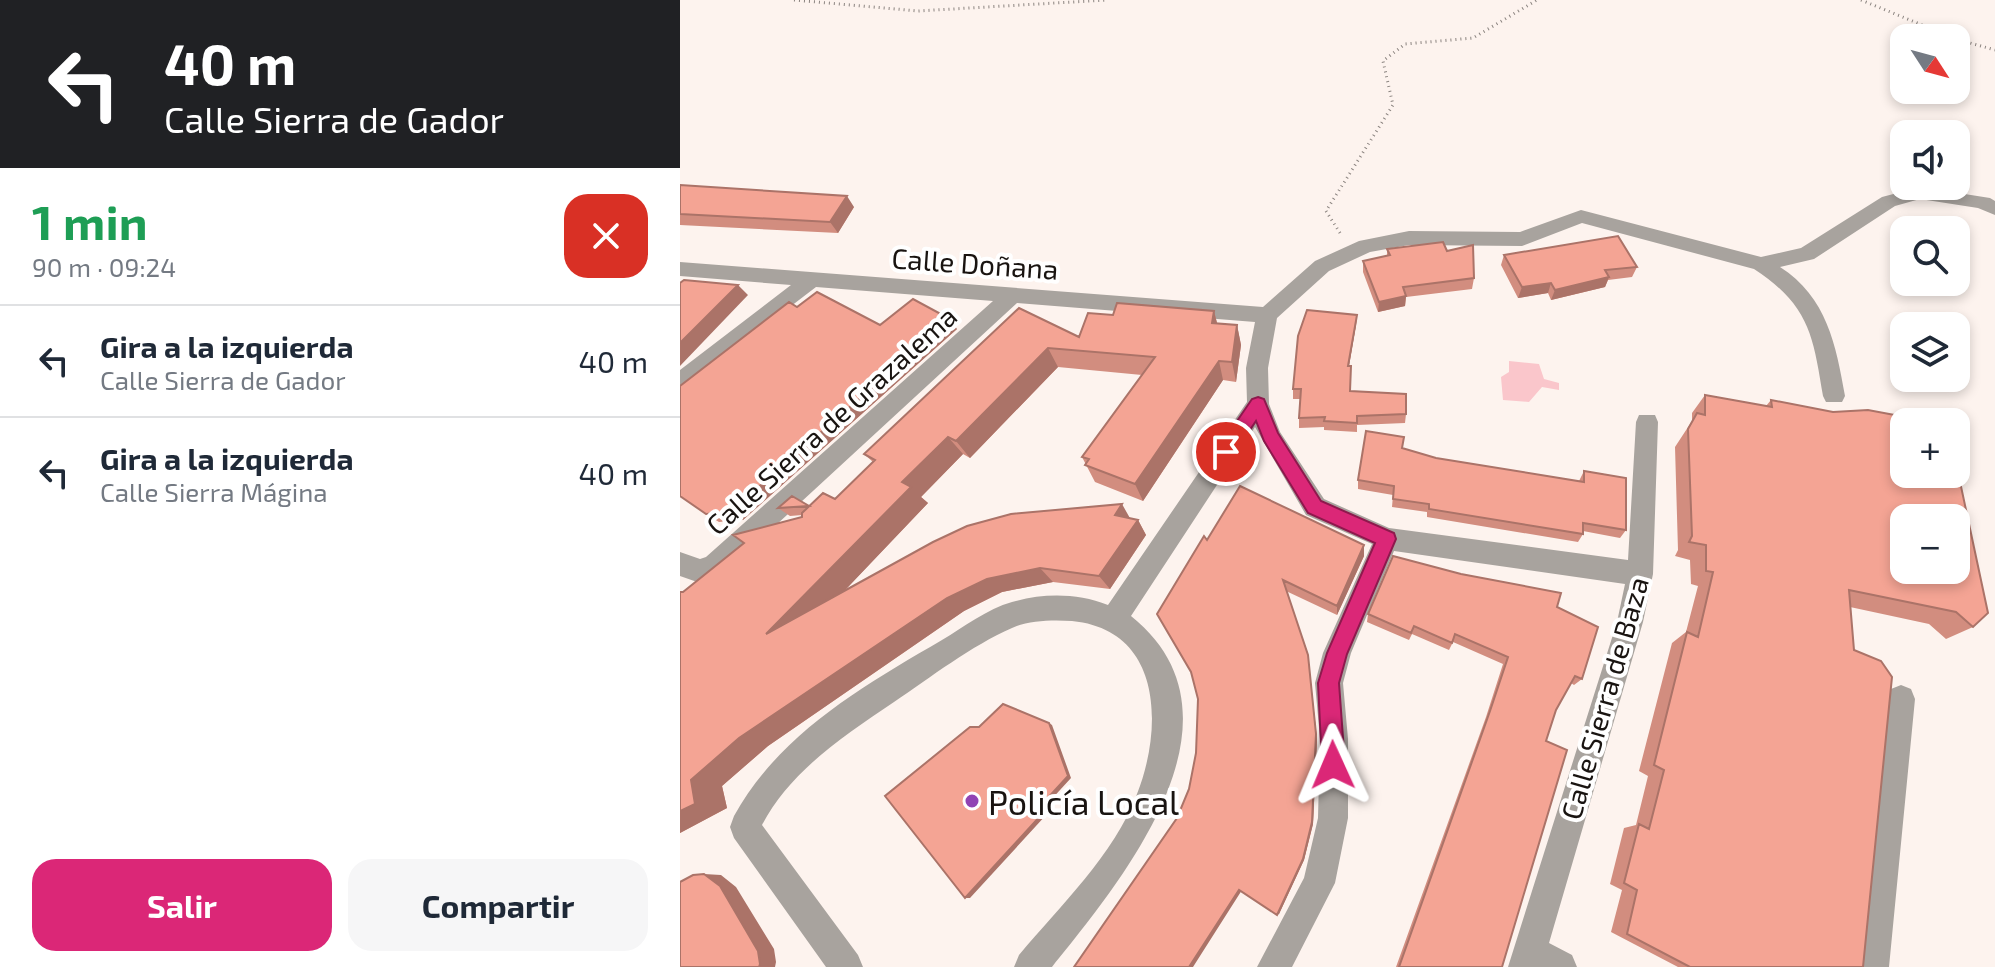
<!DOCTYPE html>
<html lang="es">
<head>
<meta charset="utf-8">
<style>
	:root { --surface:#fff; --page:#f6f6f7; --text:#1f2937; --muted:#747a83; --line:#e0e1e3; --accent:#db2777 }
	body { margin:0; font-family:"Exo 2",sans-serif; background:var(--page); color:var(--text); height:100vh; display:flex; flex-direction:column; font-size:30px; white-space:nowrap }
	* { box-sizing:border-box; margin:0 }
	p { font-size:26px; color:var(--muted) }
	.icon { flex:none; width:44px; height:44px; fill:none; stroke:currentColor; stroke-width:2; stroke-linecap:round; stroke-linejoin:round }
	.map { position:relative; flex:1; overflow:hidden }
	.side { display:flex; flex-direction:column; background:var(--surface); width:680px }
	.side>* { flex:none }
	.hud { background:#202124; color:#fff; overflow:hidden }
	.needle { width:52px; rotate:126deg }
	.buttons { position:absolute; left:1210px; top:24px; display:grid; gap:16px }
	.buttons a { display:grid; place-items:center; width:80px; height:80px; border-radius:16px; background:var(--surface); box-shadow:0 4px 12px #0003; font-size:40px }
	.pin { position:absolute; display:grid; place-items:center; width:68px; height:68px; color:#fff; margin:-34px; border:4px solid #fff; border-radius:50%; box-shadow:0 2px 8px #0007 }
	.me { position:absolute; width:88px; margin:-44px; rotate:359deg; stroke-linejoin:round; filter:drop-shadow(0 0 6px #0008) }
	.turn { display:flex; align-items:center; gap:28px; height:168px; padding:0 32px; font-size:36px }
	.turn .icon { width:104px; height:104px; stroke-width:2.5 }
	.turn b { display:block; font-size:56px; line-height:68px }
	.round { display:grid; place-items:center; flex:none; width:84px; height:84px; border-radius:24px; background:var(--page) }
	.headline { display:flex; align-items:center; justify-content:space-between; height:136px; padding:0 32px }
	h1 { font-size:48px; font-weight:700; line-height:60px; color:#1e9e55 }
	.primary-button { display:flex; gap:16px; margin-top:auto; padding:16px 32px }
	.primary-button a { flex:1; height:92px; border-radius:24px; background:var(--accent); color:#fff; font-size:32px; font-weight:700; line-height:92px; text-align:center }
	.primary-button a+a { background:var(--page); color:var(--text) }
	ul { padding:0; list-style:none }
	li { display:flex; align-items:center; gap:24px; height:112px; padding:0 32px; border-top:2px solid var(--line) }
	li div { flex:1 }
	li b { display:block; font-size:30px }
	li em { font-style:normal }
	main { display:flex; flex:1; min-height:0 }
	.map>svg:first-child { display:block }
</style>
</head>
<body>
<main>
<section class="side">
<div class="hud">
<div class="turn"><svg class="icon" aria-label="left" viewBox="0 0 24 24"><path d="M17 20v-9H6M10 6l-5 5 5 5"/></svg><div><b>40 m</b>Calle Sierra de Gador</div></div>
</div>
<div class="headline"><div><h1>1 min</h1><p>90 m · 09:24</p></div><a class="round" style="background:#d93025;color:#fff"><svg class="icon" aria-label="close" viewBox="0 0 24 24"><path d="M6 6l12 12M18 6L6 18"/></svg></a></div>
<ul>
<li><svg class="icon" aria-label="left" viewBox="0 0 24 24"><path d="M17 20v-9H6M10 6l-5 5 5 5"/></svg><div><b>Gira a la izquierda</b><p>Calle Sierra de Gador</p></div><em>40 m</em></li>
<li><svg class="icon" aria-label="left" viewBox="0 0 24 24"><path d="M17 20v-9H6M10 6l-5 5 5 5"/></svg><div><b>Gira a la izquierda</b><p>Calle Sierra Mágina</p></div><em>40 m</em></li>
</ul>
<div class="primary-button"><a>Salir</a><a>Compartir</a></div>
</section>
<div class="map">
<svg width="1315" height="967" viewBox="0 0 1315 967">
	<rect width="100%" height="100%" fill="#fdf3ee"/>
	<path fill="#fac6cb" d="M829,361L859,364L864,379L879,383V390L862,387L849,402L823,400L821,377L829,372Z"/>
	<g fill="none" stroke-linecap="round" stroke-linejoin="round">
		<path stroke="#8a837f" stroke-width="3" stroke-dasharray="1 4" stroke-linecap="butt" d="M114,0L238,11L427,0
			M1181,0L1274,38
			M1276,39L1315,50
			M660,233L646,211L713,105L703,61L725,44L793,38L857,0"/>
		<path fill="#a8a39e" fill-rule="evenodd" d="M1240,187L1310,198L1315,201V215L1298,208L1240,199L1215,206L1134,259L1100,267C1147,297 1156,345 1165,396L1162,402H1146L1143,396C1133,335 1129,305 1074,269L902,223L842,246L729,245L690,252L649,271L597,318L588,368L589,404L600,432L644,499L709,528L948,560L956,422L959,415H975L978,422L973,574L963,622L869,943L892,955L897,967H828L937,622L945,584L714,551L671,653L663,683L668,739V818L655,883L612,967H577L624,878L638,818L640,739L635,683L643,653L692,544L626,515L575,427L451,616C577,717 443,879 372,967H334L339,955C380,906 434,855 457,794C483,728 483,630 392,621C373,620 349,620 332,628C291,646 251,677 214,702C164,736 111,770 82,825L178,955L183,967H146L54,838L50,827L54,816C99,734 183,686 262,640C284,627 307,609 332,602C364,593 397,593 428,605L567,402L566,368L575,322L337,303L44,573L20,583L0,576V552L20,559L26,557L313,301L136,287L0,391V370L111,285L0,276V262L583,307L635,261L679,241L729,231L840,232L901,210L1081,257L1121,248L1202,197Z
			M1221,685L1231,689L1235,699L1209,967H1175L1207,699L1211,689Z"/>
	</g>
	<path fill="#d28d7f" d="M0,185L174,207L158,233L0,225Z
		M707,249L767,251L794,278L792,289L726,297L725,306L698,312L683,272V261L707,256Z
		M824,255L957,267L952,277L928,280L925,287L871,300L868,293L838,298L821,265Z
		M117,307L200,325L277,329L63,520L39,522L26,514Z
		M339,308L399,337L433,315L534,311L537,323L557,325L561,345L556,382L543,380L463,501L415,482L402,457L462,375L378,367L290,458L283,454L241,497L248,503L164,591L450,518L458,520L466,535L430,589L373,582L322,592L284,611L88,746L42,786L47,808L0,833V592H3L122,517V515L110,516L98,508L129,506L155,499L193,462L184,454Z
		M677,315L676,325L669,366L670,391L726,414L725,423L677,425V432L644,430V427L619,428V418L620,399H613V389Z
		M1025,395L1086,406L1091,400L1293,627L1266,639L1249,624L1170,607L1183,967H998L931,932L942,890L930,884L944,828L956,825L968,776L959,771L992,643L1006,632L1018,586L1011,584L1010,560L995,556L998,550L995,447L1012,421V413Z
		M722,448L756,458L899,481L904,471L946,530L940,538L903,531V534L898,542L747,517V512L712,507L713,495L678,489V480Z
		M527,540L684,556L657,615L606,591L637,739L633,824L624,860L599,914L497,818L509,789L516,753Z
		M877,607L902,679L894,685L891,683L876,710L866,741L822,967H716L806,717L823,664L773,642L769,650L732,634L729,640L687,622L688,614Z"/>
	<path fill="#ab7368" d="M167,196L174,207L158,233L150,222Z
		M929,277L925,287L871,300L875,290Z
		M871,283L868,293L838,298L842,287Z
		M58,285L68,295L0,366V343Z
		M726,296L725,306L698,312L699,302Z
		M534,311L539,331L532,323Z
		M677,315L676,325L667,376L668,366Z
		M270,319L277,329L63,520L50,512Z
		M557,325L561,345L556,382L552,362Z
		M368,348L378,367L290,458L276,441Z
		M539,361L543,380L463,501L455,484Z
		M268,437L283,454L241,497L248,503L112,646L86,634L222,482Z
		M442,504L451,520L435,515Z
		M458,520L466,535L430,589L419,576Z
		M684,545V556L657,615V606Z
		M360,568L373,582L322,592L284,611L88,746L42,786L47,808L0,833V811L11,780L59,738L267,598L307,579Z
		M628,655L637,739L633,824L624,860L599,914L597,915Z
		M369,723L372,725L391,778L369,802L367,814L290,898H285Z
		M24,874L41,875L56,887L94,949L96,962L95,967H79Z
		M559,890H562L513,967H509Z"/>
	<path fill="#f4a494" stroke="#ab7368" stroke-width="2" fill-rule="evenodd" d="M0,185L167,196L150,222L0,214Z
		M938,236L957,267L925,270L929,277L875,290L871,283L842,287L824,255Z
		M763,242L767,251L793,245L794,278L723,287L726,296L699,302L683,261L710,255L707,249Z
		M4,280L58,285L0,343V283Z
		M137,292L200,325L233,299L270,319L50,512L26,514L0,496V386L109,302L117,307Z
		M437,303L534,311L532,323L557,325L552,362L539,361L455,484L405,465L409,459L402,457L475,357L368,348L276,441L268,437L222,482L231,487L86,634L253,542L287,526L331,514L442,504L435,515L458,520L419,576L360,568L307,579L267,598L59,738L11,780L15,804L0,811V592H3L64,543L53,535L122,517V513L143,493L155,499L195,460L184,454L339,308L399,337L408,313L433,315Z
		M627,310L677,315L668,366H671L670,391L726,394V414L677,416V423L644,421L645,417L619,418L621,389H613L618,336Z
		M1025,395L1092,407L1091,400L1153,412L1188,410L1252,422H1224V474H1276V463L1308,613L1293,627L1276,612L1169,590L1174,650L1201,661L1212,677L1183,967H1010L947,934L957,890L944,883L959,824L969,829L984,770L974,765L1007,632L1018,637L1033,572L1026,571V545L1009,542L1012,536L1008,429L1017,413L1025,415ZM1224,518H1276V570H1224Z
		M686,431L724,437L722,448L756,458L904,482V471L946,478V530L903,523V534L749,509V504L713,499L714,486L678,480Z
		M560,486L684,545L657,606L603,580L628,655L636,734L632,822L623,859L597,915L559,890L509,967H394L497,818L509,789L516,753L518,699L511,672L477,614L524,536L527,540Z
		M112,496L129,506L98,508Z
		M713,556L781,574L881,593L877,607L918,627L902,679L895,676L876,710L866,741L887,750L822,967H719L810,711L828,657L775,634L772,643L734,626L731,633L688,614Z
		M323,704L369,723L388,776L365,801L363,813L285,898L205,796L290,727H299Z
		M24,874L40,886L78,951L80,964L79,967H0V882L13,875Z"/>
	<path fill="#db2777" stroke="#8e194d" stroke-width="2" d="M578,397L584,399L598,433L641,501L714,533L716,539L667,654L659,683L665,765L661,773L653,776L646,773L642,765L638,683L647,653L695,543L628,513L584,441L576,421L552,457H540V446L572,399Z"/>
	<circle fill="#9143b4" stroke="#fff" stroke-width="3" cx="292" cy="801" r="8"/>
	<g text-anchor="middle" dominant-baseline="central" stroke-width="8" stroke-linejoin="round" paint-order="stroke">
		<g font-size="28" fill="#191411" stroke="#fff">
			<text transform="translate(295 263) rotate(4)">Calle Doñana</text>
			<text transform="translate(151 420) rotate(-42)">Calle Sierra de Grazalema</text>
			<text transform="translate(924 698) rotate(-74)">Calle Sierra de Baza</text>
		</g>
		<g font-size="34" fill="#191411" stroke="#fff" text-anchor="start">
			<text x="308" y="801">Policía Local</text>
		</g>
	</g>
</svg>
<div class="buttons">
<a><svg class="needle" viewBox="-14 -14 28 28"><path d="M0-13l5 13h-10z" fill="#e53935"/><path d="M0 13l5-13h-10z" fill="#747a83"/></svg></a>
<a><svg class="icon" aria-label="sound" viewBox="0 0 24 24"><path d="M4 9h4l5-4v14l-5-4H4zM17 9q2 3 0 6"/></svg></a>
<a><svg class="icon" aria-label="search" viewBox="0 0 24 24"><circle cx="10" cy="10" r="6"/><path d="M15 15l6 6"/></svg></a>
<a><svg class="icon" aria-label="layers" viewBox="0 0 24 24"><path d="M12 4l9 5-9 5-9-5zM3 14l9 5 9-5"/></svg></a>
<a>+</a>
<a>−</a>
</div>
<div class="pin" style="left:546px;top:452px;background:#d93025"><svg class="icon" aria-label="arrive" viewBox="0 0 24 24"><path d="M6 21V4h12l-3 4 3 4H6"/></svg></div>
<svg class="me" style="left:653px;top:765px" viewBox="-20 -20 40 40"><path d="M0-17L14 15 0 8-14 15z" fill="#db2777" stroke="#fff" stroke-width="4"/></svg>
</div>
</main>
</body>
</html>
